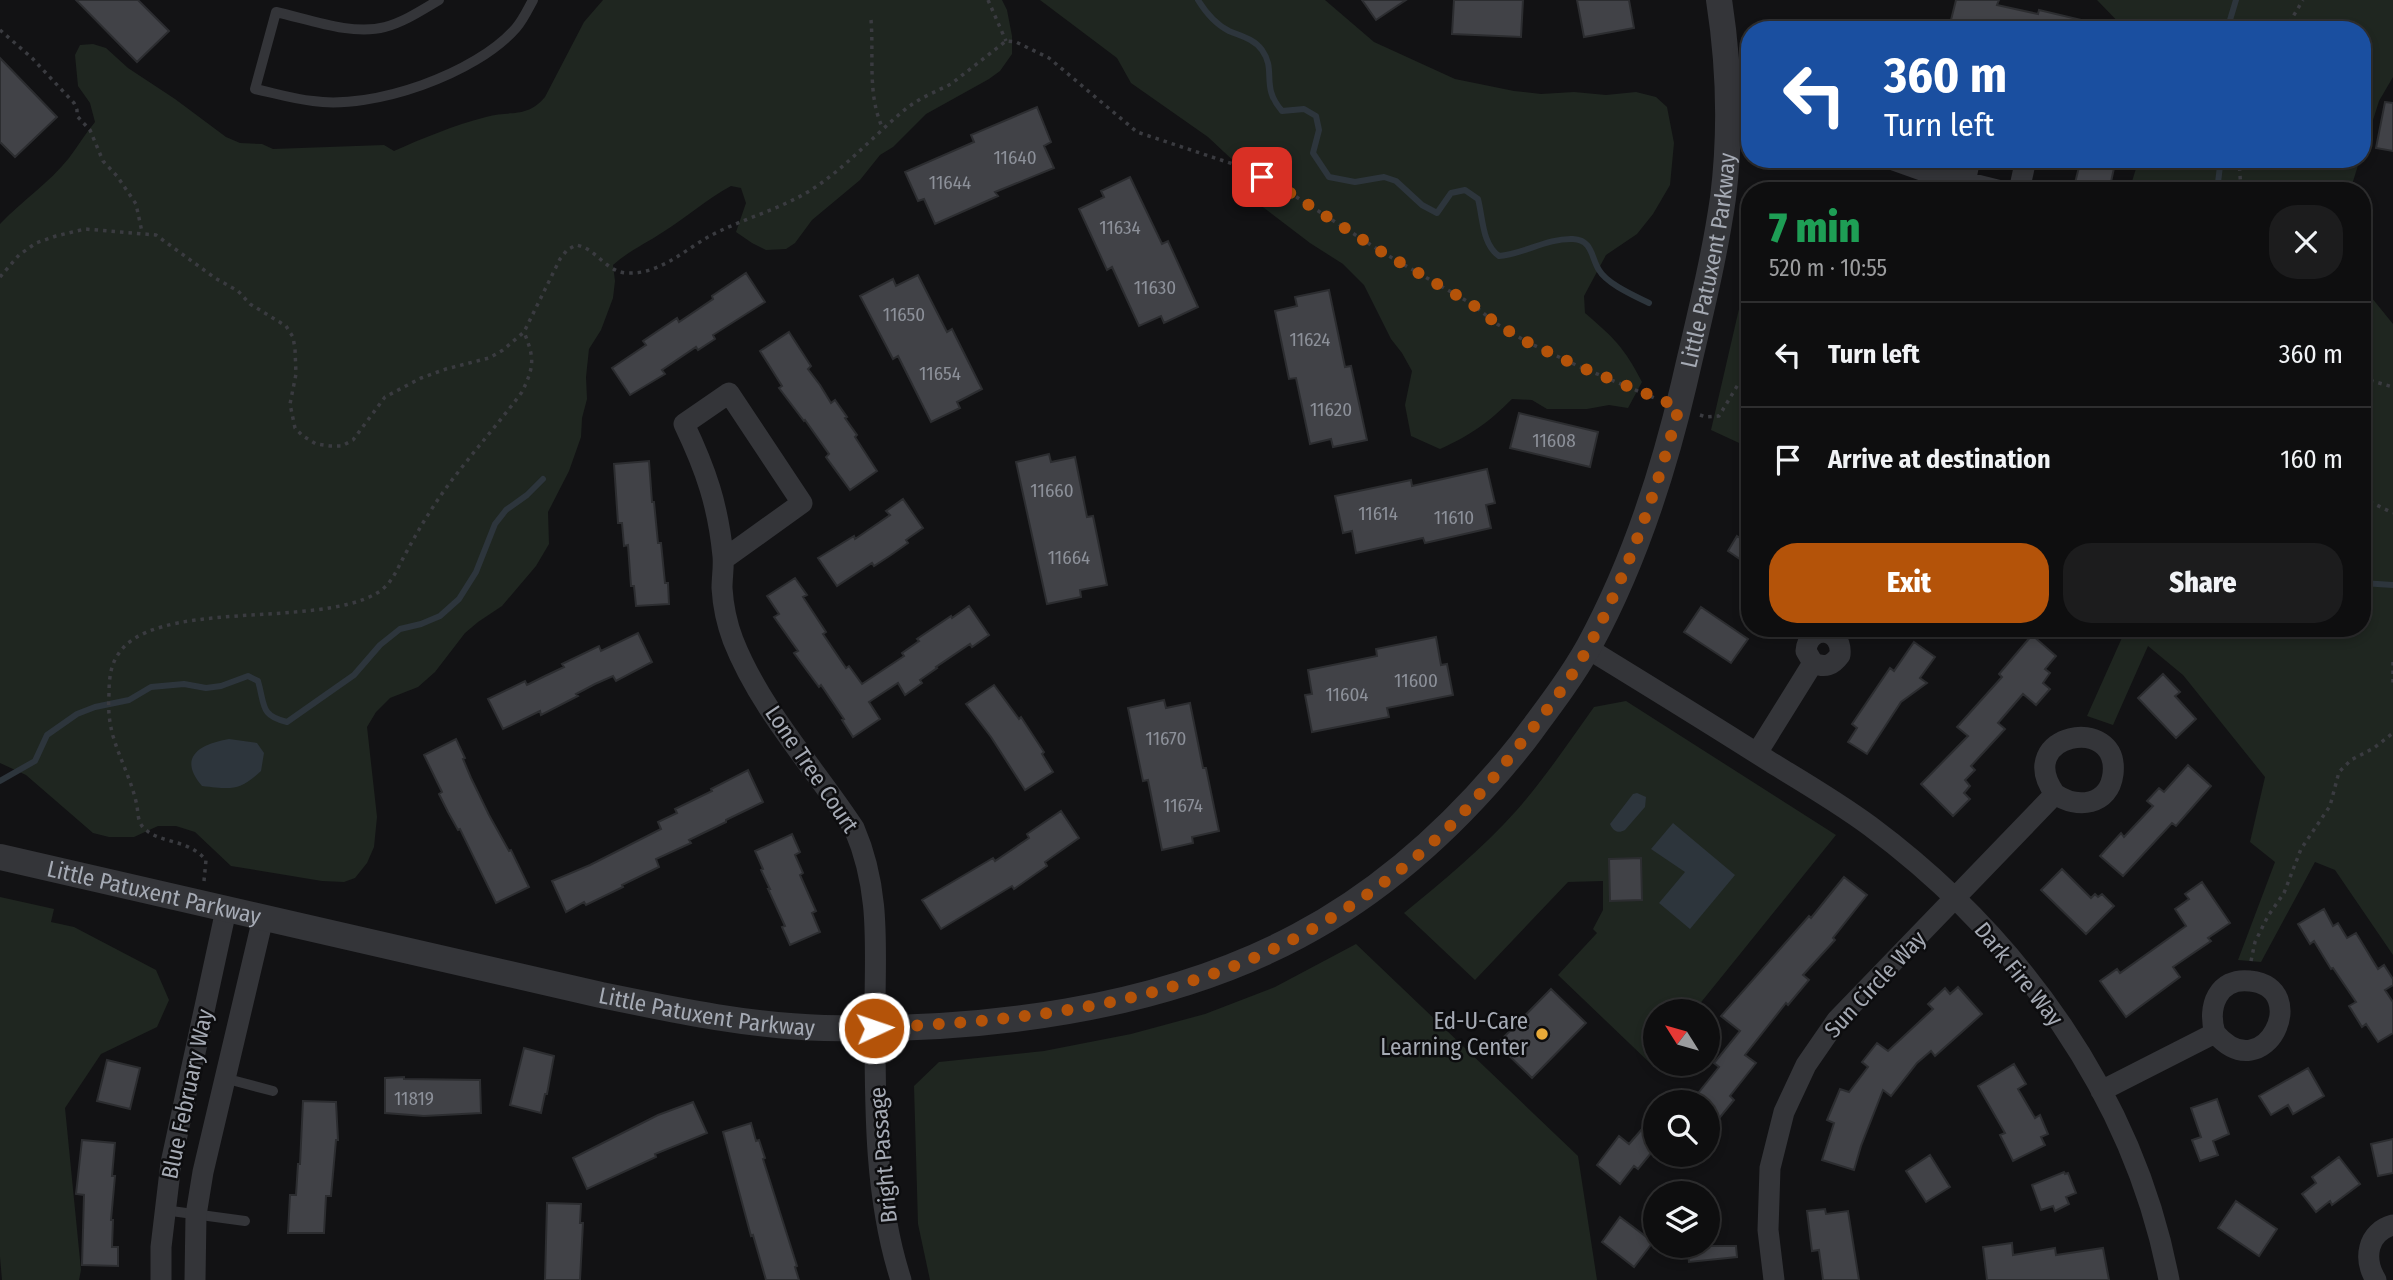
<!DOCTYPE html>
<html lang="en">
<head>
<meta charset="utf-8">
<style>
	:root { --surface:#0e0e0f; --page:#1c1c1d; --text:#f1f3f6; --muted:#9b9c9e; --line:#2e2e2f; --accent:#b45309 }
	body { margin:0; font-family:"Fira Sans Condensed",sans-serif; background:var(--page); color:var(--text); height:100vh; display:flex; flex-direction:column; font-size:26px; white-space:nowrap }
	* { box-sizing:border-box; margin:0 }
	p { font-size:23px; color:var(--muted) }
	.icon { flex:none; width:38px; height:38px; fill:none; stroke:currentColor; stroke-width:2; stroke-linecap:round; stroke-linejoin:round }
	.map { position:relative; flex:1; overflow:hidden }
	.details { position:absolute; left:1741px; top:182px; width:630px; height:455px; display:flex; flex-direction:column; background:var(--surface); border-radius:28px; box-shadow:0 4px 10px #0003,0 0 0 2px var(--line) }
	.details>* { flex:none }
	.top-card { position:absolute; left:1741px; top:21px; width:630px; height:147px; border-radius:28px; box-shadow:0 4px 10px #0003,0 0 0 2px var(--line); background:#1a4fa0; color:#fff; overflow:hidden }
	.needle { width:46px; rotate:307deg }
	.tools { position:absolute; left:1643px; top:999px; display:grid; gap:14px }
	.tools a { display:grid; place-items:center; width:77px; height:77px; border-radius:50%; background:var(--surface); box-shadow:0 4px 10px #0003,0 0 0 2px var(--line); font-size:35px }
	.pin { position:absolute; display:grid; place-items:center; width:60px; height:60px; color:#fff; margin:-30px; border-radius:14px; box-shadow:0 4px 10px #0006 }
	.me { position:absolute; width:77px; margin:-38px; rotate:87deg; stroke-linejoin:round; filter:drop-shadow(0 0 5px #0008) }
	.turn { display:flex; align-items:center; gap:24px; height:147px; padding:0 28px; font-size:32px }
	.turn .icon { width:91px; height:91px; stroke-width:2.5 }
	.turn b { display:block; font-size:49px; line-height:60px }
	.round { display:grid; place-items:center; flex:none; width:74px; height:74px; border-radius:28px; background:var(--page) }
	.head { display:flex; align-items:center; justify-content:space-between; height:119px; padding:0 28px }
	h1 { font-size:42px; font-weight:800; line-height:52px; color:#1e9e55 }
	.action { display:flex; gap:14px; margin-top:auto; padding:14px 28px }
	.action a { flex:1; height:80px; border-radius:28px; background:var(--accent); color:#fff; font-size:28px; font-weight:800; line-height:80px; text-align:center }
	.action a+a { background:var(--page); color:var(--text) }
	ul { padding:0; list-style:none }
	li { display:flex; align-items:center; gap:21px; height:105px; padding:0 28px; border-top:2px solid var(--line) }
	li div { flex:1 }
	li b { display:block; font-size:26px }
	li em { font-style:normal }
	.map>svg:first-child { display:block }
</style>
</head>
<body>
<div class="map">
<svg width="2393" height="1280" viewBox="0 0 2393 1280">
	<rect width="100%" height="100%" fill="#121214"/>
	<path fill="#1f2620" d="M603,0H1002L1007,10L1012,36V54L1000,71L989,79L926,114L893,147L880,155L860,180L812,220L795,243L786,249L766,250L752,243L736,232L746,203L741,188L731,186C707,199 687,217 663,232C645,244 630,250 613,265L615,281L613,298L601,330L589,349L586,377L587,399L582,418L581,437L569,471L548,512L549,544L536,566L502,606L478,622L465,633L435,672L418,687L390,698L376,712L367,727L377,817L374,847L367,863L355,878L344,882L322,881L231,866L195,832L176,826H158L134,837H109L93,833L26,775L0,763V224C22,201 49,183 69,158C78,146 85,134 95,122L90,103L78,86L75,55L80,45L93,44L106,48L128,68L175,99L226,137L240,143L262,144L273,149L384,145L394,151C423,138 455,125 486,117C509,110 527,119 545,97L584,22Z
		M1040,0H1325L1374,42L1455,79L1514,91L1541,94L1574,92L1606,95L1636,92L1656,97L1667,107L1674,143L1670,185L1653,214L1637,234L1606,255L1584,296L1585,313C1614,338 1624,347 1642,382L1628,408L1609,405L1587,409H1547L1532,400L1512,399C1488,423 1471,435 1440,449L1411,436L1405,405L1412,371L1402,353L1391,339L1364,285L1343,264L1310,243L1255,201L1239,166L1208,137L1131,83L1117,58Z
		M2097,0H2393V77L2379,101L2363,152L2362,30H2126Z
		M2139,159H2360L2350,191H2129Z
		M1750,250V448L1711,430L1739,309Z
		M2363,287L2393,324V955L2335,870L2315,862L2261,962L2238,960L2275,862L2250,842L2265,777L2183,675L2148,646L2113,725L2087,716L2125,631L2120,628H2362Z
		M1626,701L1836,835L1694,1011L1656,1012L1655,1060L1652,1065L1558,975L1597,933L1593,929L1603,910V881L1568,882L1475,980L1404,913C1443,881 1482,849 1516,811C1545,778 1569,742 1594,707Z
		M0,897L54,909L51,922L74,927L156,970L169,1000L157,1027L101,1054L65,1108L81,1270L79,1280H2L0,1257Z
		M1356,944L1578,1156L1597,1280H930L918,1224L914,1086L939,1062L1044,1051L1131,1034L1205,1014L1275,987Z"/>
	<path fill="#2d353c" d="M229,739L257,743L264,753L261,771C239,792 231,789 202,786C177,757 200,744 229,739Z
		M1637,793L1646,797L1645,807L1625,830C1618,834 1613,831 1610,824L1633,794Z
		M1673,823L1735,875L1690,929L1659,903L1685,872L1651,849Z"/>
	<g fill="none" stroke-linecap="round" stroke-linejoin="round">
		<path stroke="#2d353c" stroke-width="6" d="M1198,0C1206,13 1215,24 1229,31C1241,36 1254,39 1262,50C1277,71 1260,86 1282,111L1304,109L1316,116L1319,130L1313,153L1329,177L1355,182L1384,177L1396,181L1422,205L1437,213L1451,193L1465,190L1478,199C1483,218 1482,244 1499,256C1524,254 1547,238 1573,239C1593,240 1591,258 1599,270C1607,284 1635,296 1649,303
			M2227,30L2236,0
			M2217,191L2220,166L2217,159
			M2362,583L2393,585
			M0,781L35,761L47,735L77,714L95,707L129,700L151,687L184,684L206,688L221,686L248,676L258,681C265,705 260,716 287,722L354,675L380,645L400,629L421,624L440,616L459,599L476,572L495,524L506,510L527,495L543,479"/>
	</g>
	<path fill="#414247" stroke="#2c2d30" stroke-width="2" d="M76,0H138L169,31L137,62Z
		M1362,0H1406L1376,20Z
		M1454,0H1523L1521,37L1452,34Z
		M1577,0H1629L1634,28L1584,37Z
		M1956,0H1999L1997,5L2038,14L2039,10L2094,23V30H1973L1950,24Z
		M0,58L57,117L15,157L0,142Z
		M2385,102L2393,103V151L2376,148Z
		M1037,107L1051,142L1044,146L1054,168L995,192L998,196L935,224L924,199L918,201L905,172L974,142L971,135Z
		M2081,159H2116L2109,191H2073Z
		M1130,177L1162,244L1168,241L1198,307L1164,323L1161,316L1139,326L1112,267L1107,270L1079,209L1104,197L1101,191Z
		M746,273L765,302L713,335L715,339L698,350L696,347L662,370L665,374L630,395L612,368L646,345L643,341L677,318L679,322L713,299L712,296Z
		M918,275L947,332L952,329L982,389L957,402L960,408L931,422L898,356L893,359L860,296L893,279L896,286Z
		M1329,290L1345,367L1351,366L1367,440L1333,447L1331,439L1310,444L1296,378L1289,379L1275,311L1297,306L1295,297Z
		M789,332L811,366L808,369L820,385L831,403L835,400L847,417L845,418L857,435L855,437L877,471L850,490L826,457L829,454L805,420L804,421L779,388L782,386L760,351Z
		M1519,413L1598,432L1590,467L1510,448Z
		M1049,454L1051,462L1075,457L1087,517L1093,516L1107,585L1080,590L1081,597L1047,604L1016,462Z
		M649,461L652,502H654L658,543H661L665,583H668L669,604L636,606L634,586H631L628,545L624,546L622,523H618L614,464Z
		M1487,469L1495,503L1486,505L1491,528L1425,543L1423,538L1356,553L1352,531L1343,533L1335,496L1411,480L1412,486Z
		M903,499L923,528L906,540L908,543L891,555L874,566L872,563L837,586L818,558L854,536L855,539L890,515L886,511Z
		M1737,536L1750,544V566L1728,551Z
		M795,578L807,595L803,597L826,632L823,634L846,668L849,666L862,684L904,656L902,653L919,641L917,639L951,616L952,618L969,606L989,635L972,647L970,644L936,667L937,668L920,680L922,683L905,695L898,683L869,702L880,719L853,737L842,720L844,719L821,685L819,687L794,653L798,651L774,617L779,614L767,596Z
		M1701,607L1748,639L1731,663L1684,632Z
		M638,633L652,662L616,681L613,676L595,684L576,694L578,696L541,715L540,711L503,729L488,699L525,681L527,685L545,676L564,667L562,664L599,646L601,651Z
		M2032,635L2056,656L2045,669L2050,673L2043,683L2050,689L2036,705L2023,694L1998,723L2005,729L1971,766L1975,770L1965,780L1970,786L1964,793L1970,799L1953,816L1921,784L1968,736L1957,727L2002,677L1999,674Z
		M1436,637L1441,665L1447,664L1453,695L1387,708L1389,717L1312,732L1305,695L1312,694L1308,670L1377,656L1376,649Z
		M1914,642L1935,657L1920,678L1927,683L1901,702L1867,754L1848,742L1857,728L1852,724L1890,668L1894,671Z
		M2163,674L2180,692L2175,696L2196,719L2176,738L2138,698Z
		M994,685L1019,719L1021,717L1044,752L1042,754L1053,772L1025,790L991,737L966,704Z
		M1164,700L1166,708L1190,703L1203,768H1206L1219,831L1192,837L1193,843L1162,850L1148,780L1143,781L1128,708Z
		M456,739L465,758L463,759L471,778L489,815L509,851L511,850L529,887L496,903L460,829L458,830L448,812L439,794L442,792L424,755Z
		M2188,765L2211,786L2176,826L2172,823L2123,876L2100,856L2121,833L2124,837L2153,806L2147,801L2159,788L2164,792Z
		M748,770L763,802L726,820V822L689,840L691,843L656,859L659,867L622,885L623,887L586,905L584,902L566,912L552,881L590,865L661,829L658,822L677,813L675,809L712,791L711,789Z
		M1061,811L1079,838L1045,862L1047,866L1014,889L1012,886L941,929L922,900L993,858L995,861L1029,838L1027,834Z
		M792,834L800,852L795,855L803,873L800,875L816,911L812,913L820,932L790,945L782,927L785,926L768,889H770L761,870L763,869L755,851Z
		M1641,858L1642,900L1610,901L1609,859Z
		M2062,869L2091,898L2095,894L2098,897L2102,894L2114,906L2086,934L2041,890Z
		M1844,877L1867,895L1833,938L1835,940L1803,975L1809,980L1788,1005L1786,1003L1745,1055L1756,1063L1730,1096L1734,1100L1708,1132V1102H1691L1719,1067L1714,1063L1740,1031L1721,1016L1809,916L1811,918Z
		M2202,882L2230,923L2208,938L2211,941L2173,967L2180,977L2126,1017L2100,981L2117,969L2120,973L2186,926L2175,909L2189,899L2185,894Z
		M2324,909L2333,926L2338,923L2347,938L2356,933L2378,969L2384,965L2393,979V985L2385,990L2393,1002V1033L2378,1042L2366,1024L2362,1027L2349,1006L2356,1002L2333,968L2331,969L2314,941L2310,944L2298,924Z
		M1958,987L1982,1014L1935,1056L1931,1051L1917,1063L1891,1096L1883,1090L1861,1146L1854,1170L1822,1160L1834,1123L1827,1120L1840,1089L1849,1092L1868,1067L1862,1062L1877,1043L1888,1051L1933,1009L1928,1004L1945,988L1950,994Z
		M1551,989L1586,1023L1532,1078L1497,1044Z
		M524,1048L554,1056L547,1094H545L541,1113L510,1105Z
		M107,1060L140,1068L130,1109L97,1101Z
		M2014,1064L2026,1084L2018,1089L2035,1118L2040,1115L2048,1134L2041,1137L2045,1145L2013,1161L2000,1135L2005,1133L1978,1086Z
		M2308,1068L2324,1096L2293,1114L2288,1105L2271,1115L2259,1096Z
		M404,1077V1079L480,1080L481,1113L424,1116L385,1113V1078Z
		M2217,1099L2229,1134L2213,1141L2218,1155L2200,1161L2192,1140L2201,1137L2191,1108Z
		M303,1101L336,1102L338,1140H336L331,1196H326L324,1233H288L290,1195H296L298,1164H300Z
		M693,1102L707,1133L655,1154L656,1157L587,1189L573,1158L658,1115Z
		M1656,1113V1147L1638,1169L1634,1166L1620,1184L1597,1165L1619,1136L1629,1144Z
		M751,1123L756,1141L759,1140L765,1158L763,1159L797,1266L795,1267L799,1280H766L753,1235L751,1236L723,1132Z
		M2393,1139V1173L2378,1176L2371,1144Z
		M82,1140L115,1143L112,1176H115L111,1220H113L112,1247H118V1266L82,1265L84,1195L76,1194Z
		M1930,1155L1950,1187L1926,1202L1906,1171Z
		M2339,1157L2360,1184L2332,1205L2330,1201L2316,1212L2302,1194L2316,1183L2312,1177Z
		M2064,1172L2065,1174L2068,1173L2076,1193L2066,1197L2069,1204L2055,1211L2053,1206L2041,1210L2032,1185Z
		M2236,1201L2277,1229L2259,1256L2218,1228Z
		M547,1203L581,1204L580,1223H583L580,1280H545Z
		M1825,1209L1826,1214L1848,1211L1859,1280H1823L1819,1250L1812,1251L1807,1211Z
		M1620,1217L1653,1242L1634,1267L1602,1242Z
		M2012,1243L2013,1255L2055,1248L2056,1255L2103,1248L2109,1280H1987L1983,1247Z
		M1687,1246H1736L1737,1257L1689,1262Z"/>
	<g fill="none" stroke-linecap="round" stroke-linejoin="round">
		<path stroke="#3a3b40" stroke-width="3.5" stroke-dasharray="3.5 5" stroke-linecap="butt" d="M988,0L1006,41
			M871,20C874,57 867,95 883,129
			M0,30L32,58L74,103L77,110V116L90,130L103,161L117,176L136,204L142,232
			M2133,30C2140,24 2144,25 2152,30
			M2285,30L2303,0
			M2239,159L2241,191
			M0,277L19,255L36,243L56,236L85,229L156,235L215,278L238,291L250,304L286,326L293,337L295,349L296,374L290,404L295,428L303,436L316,444L330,446H342L353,440L385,397L421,378L446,369L489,358L503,350L524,332L560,259L567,250L576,245C596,248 605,271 626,273C658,275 682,252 708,237C741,219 779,210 811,190C847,167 875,134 908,107L922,98L951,84L1006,41L1016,42L1049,58L1137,132L1239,166L1284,189L1382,252L1472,304L1497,324L1527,342L1578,366L1657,399
			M2362,378L2393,387
			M1700,415L1706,417L1719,416L1739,383L1750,376
			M2362,498L2393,513
			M2393,662V683
			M204,881L206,860C186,837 158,845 142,826C138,821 138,813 137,806C132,781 120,760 113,736C109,721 108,709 109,694C109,682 110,668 116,658C148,596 315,630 377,593C393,584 398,566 407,551C422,523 439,496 459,471C480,444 502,419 522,392C534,367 535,359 524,332
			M2251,961L2255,942L2268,916L2284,893L2301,849L2330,806L2339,772L2351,760L2374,748L2393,733"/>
		<path stroke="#343539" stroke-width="10" d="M439,0C422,10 404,22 385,27C352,36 308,19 276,12L255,89C274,93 293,99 313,101C373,110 476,74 516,28C523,20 528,9 533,0
			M224,1078L273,1091
			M164,1210L245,1221"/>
		<path stroke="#343539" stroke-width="21" d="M1727,128L1750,130
			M1891,159L1933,174L2001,191
			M1965,182L1970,159
			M2019,191L2026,159
			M724,559L802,503L729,393L684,424C706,470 718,505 723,556C724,567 722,577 722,588C723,605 727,624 733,640C760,709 814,767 854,828C883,895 874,956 875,1027C875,1110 875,1200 901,1280
			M1587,648C1649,686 1711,724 1772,763C1805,783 1839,803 1870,826C2018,936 2134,1096 2169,1280
			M1757,753L1813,663C1825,668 1832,666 1840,655C1843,627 1808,624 1806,651L1813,663
			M2101,1091L2215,1033C2207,1007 2218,977 2250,981C2313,987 2265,1091 2215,1033
			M161,1280V1247L171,1163L226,910
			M195,1280L196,1215L203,1172L263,918
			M1774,1280L1768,1230L1770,1168L1784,1112L1806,1065L1837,1020L2055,794C2012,734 2120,713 2113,774C2109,806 2077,809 2055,794
			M2376,1280C2363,1259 2367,1232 2393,1225"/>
		<path stroke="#343539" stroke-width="26" id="s1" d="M0,857L601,995C674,1010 749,1026 824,1028C980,1032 1159,1010 1298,936C1387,889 1459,822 1522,743C1545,712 1570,680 1589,646C1633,565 1663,474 1684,384C1698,323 1714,261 1723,198C1731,134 1729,64 1719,0"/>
	</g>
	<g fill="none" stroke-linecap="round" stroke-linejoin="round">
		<path stroke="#b45309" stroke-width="12" stroke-dasharray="0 21.6" d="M874,1028C985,1022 1081,1015 1188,982C1288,952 1384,893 1457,819C1482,793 1503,766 1525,738C1548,709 1571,679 1589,646C1629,570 1657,490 1679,407L1578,366L1527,342L1497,324L1472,304L1382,252L1284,189L1262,177"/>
	</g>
	<circle fill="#e7a938" stroke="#0d0d0f" stroke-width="2.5" cx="1542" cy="1034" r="7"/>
	<g text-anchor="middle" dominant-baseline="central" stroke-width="5" stroke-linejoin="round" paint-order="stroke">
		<g font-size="19" fill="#8c9099">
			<text x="1015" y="157">11640</text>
			<text x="950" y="182">11644</text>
			<text x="1120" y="227">11634</text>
			<text x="1155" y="287">11630</text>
			<text x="904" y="314">11650</text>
			<text x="1310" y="339">11624</text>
			<text x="940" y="373">11654</text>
			<text x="1331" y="409">11620</text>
			<text x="1554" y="440">11608</text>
			<text x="1052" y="490">11660</text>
			<text x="1378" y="513">11614</text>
			<text x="1454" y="517">11610</text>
			<text x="1069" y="557">11664</text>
			<text x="1416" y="680">11600</text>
			<text x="1347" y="694">11604</text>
			<text x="1166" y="738">11670</text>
			<text x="1183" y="805">11674</text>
			<text x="414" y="1098">11819</text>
		</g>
		<g font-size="23" fill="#a5aab4" stroke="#0d0d0f">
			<text stroke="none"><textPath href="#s1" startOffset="2152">Little Patuxent Parkway</textPath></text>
			<text transform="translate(812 769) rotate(56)">Lone Tree Court</text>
			<text stroke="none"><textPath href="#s1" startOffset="158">Little Patuxent Parkway</textPath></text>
			<text transform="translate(2019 974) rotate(51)">Dark Fire Way</text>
			<text transform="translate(1875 984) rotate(-47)">Sun Circle Way</text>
			<text stroke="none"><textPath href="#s1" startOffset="724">Little Patuxent Parkway</textPath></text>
			<text transform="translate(187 1094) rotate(-78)">Blue February Way</text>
			<text transform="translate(883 1155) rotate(-95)">Bright Passage</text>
		</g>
		<g font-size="23" fill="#a5aab4" stroke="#0d0d0f" text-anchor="end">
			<text x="1528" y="1021">Ed-U-Care<tspan x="1528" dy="26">Learning Center</tspan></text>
		</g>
	</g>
</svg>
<div class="tools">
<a><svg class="needle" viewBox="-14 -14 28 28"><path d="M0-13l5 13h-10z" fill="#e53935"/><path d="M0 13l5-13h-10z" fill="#9b9c9e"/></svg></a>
<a><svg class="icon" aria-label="search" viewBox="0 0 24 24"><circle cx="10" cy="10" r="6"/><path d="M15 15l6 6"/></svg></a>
<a><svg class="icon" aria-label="layers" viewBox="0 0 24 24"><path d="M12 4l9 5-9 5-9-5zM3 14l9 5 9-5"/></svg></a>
</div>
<div class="pin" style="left:1262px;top:177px;background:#d93025"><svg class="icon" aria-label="arrive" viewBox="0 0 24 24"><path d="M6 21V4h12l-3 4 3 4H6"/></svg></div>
<svg class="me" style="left:874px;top:1028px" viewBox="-20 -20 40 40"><circle r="17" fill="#b45309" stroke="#fff" stroke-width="3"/><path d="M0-11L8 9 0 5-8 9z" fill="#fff"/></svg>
<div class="top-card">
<div class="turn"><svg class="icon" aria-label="left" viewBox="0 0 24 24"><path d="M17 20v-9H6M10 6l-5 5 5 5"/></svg><div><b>360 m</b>Turn left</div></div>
</div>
<section class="details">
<div class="head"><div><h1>7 min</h1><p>520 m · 10:55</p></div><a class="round"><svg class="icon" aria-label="close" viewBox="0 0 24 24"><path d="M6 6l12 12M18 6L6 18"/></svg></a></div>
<ul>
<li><svg class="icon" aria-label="left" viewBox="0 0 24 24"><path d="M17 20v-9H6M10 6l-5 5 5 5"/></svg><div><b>Turn left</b></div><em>360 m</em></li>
<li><svg class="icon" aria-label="arrive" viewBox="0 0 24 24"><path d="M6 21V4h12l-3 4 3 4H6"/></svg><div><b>Arrive at destination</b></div><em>160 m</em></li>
</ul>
<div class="action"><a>Exit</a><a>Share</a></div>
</section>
</div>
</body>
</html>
